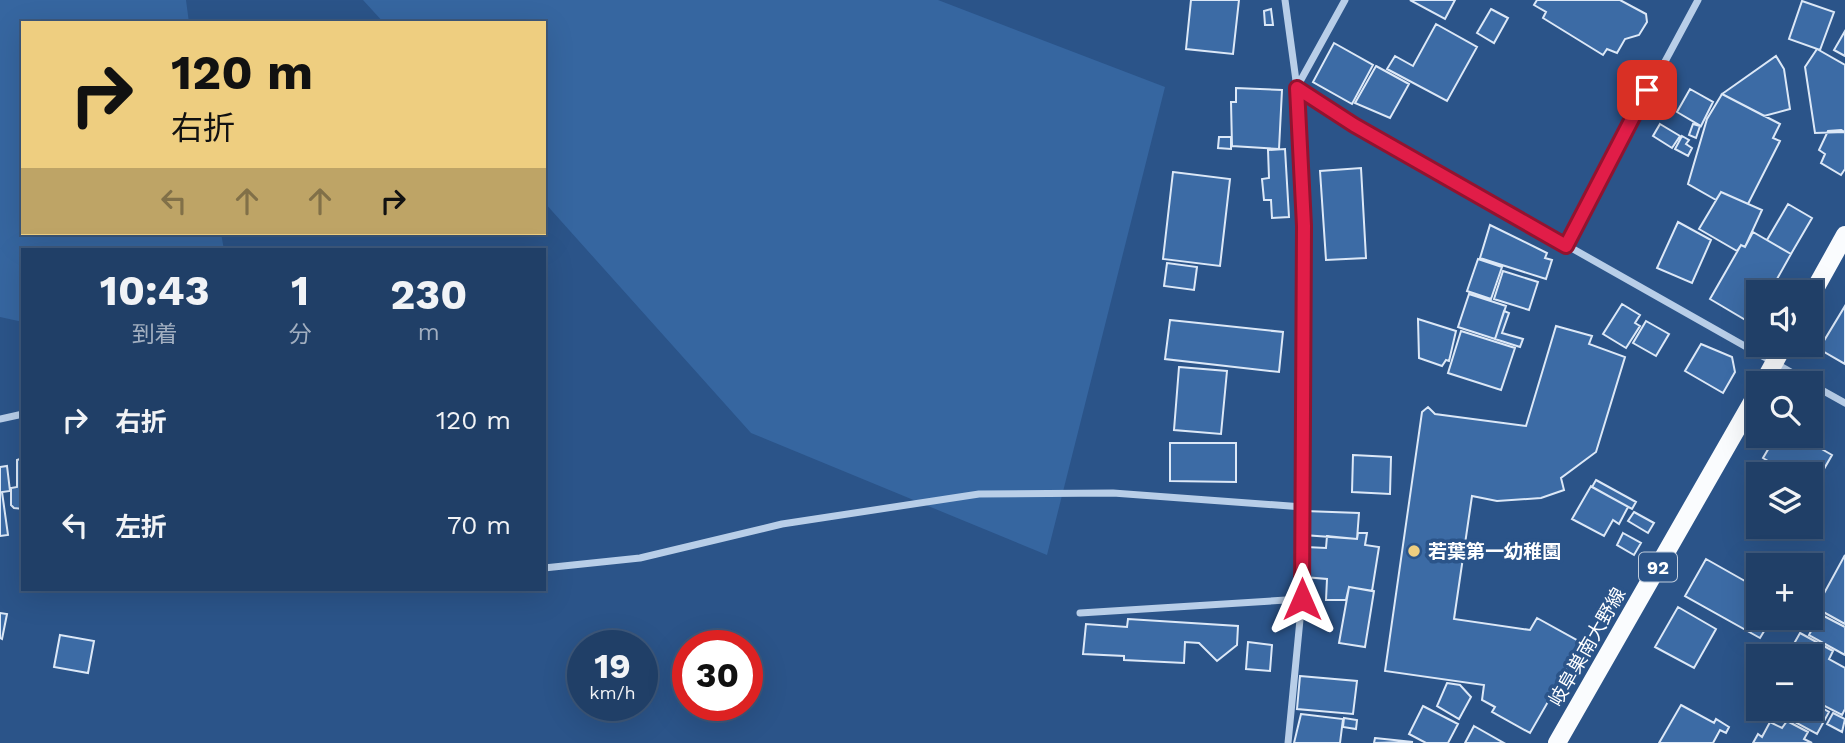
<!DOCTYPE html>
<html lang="ja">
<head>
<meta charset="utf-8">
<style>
	:root { --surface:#203f67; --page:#28466d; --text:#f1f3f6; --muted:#a2afc0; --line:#3d587b }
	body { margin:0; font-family:"Work Sans","Noto Sans JP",sans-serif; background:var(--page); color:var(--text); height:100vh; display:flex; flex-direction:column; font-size:26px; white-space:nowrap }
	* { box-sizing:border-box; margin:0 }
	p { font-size:23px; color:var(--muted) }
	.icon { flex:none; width:38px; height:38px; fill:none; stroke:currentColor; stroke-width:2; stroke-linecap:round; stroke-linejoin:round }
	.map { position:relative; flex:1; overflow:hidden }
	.drawer { position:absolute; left:21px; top:248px; width:525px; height:343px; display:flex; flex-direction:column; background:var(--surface); border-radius:0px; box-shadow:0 7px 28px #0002,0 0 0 2px var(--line) }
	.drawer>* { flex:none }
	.banner { position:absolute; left:21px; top:21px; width:525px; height:214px; border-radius:0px; box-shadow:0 7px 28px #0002,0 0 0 2px var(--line); background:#eece80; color:#111; overflow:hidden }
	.buttons { position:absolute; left:1746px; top:280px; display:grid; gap:14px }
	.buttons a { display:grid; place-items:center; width:77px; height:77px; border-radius:0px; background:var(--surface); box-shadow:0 7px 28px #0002,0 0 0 2px var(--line); font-size:35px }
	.speed { position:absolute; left:567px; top:630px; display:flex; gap:14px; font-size:35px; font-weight:700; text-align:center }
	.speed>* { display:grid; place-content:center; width:91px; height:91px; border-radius:50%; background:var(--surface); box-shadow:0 7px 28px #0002,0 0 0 2px var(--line); line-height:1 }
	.speed small { font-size:18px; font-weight:400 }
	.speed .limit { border:10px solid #d22; background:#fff; color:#111 }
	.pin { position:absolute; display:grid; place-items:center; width:60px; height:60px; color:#fff; margin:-30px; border-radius:14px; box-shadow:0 4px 10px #0006 }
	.me { position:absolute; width:77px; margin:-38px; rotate:0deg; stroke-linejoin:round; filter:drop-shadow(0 0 5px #0008) }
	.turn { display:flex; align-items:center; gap:24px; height:147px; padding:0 35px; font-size:32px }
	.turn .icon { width:91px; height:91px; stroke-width:2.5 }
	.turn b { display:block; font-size:49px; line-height:60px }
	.lanes { display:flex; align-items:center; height:66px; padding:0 35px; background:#0003; justify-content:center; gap:35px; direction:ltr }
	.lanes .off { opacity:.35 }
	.eta { display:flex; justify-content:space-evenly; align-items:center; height:119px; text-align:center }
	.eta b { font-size:42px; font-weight:700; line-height:49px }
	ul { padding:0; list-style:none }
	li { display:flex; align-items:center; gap:21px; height:105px; padding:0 35px }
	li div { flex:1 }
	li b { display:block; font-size:26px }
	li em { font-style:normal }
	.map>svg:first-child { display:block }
</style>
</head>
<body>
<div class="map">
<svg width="1845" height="743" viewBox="0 0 1845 743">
	<rect width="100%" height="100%" fill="#2b5489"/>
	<path fill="#3666a0" d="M0,0H186L189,23H23V233H221L224,250H23V322L0,317Z
		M363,0H938L1165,87L1047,555L751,433L544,202V23H384Z"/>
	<path fill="#3c6ba5" stroke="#dce8f7" stroke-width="2" d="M1191,0H1239L1233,54L1186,49Z
		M1410,0H1455L1445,19Z
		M1537,0H1620L1646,14L1647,22L1639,35L1625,39L1617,53L1607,49L1603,55L1543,18L1546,12L1534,5Z
		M1802,1L1834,12L1820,50L1789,39Z
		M1271,9L1273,25H1265L1264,11Z
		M1491,9L1508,18L1494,43L1477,33Z
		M1436,24L1477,47L1447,101L1387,69L1395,56L1413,66Z
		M1845,31V56L1834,50Z
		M1334,43L1373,65L1352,104L1313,82Z
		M1817,49L1845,65V132L1815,133L1805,67Z
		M1776,56L1784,69L1790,109L1764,116L1722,94Z
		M1376,66L1409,84L1390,118L1355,103Z
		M1236,88L1282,90L1279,149L1232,146L1231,102H1236Z
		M1690,89L1713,102L1701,126L1677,112Z
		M1722,94L1780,124L1773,138L1780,141L1748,204L1721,192L1716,200L1688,184L1707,119Z
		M1660,124L1680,136L1672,148L1653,136Z
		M1693,124L1700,126L1696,138L1689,135Z
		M1841,130L1845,132V169L1841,175L1821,163L1825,154L1819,150L1828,131Z
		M1682,136L1689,140L1686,144L1692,148L1688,156L1675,149Z
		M1219,137H1231V149L1218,148Z
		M1285,149L1289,217L1272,218L1271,200H1264L1262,179L1269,178L1268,150Z
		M1361,168L1366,258L1326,260L1320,171Z
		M1173,172L1230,179L1220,266L1163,259Z
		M1721,192L1762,210L1745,247L1741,245L1737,251L1699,229Z
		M1788,204L1812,218L1791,254L1767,240Z
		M1678,222L1711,240L1692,283L1657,268Z
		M1490,225L1547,253L1545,258L1552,260L1546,279L1480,258Z
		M1753,232L1791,254L1777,279L1785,283L1779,292H1759V328L1710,299L1741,245L1745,247Z
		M1478,259L1502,267L1491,299L1467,291Z
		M1167,263L1197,267L1194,290L1164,286Z
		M1503,271L1538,282L1529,310L1494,299Z
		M1469,294L1506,306L1495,339L1458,327Z
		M1622,304L1640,315L1635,323L1640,326L1626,348L1603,334Z
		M1845,306V364L1819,349Z
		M1504,311L1509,313L1502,333L1523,339L1520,347L1495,339Z
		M1418,319L1456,331L1449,361L1446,360L1442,366L1419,358Z
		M1170,320L1283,332L1279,372L1165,359Z
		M1646,321L1669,334L1656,356L1633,343Z
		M1556,326L1592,336L1589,344L1625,357L1596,452L1561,478L1564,490L1541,498L1497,501L1472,496L1454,619L1530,630L1537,618L1582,643L1530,733L1492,712L1495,707L1482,700L1484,685L1385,671L1422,412L1428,407L1435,414L1526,426Z
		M1461,331L1515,348L1501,390L1448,373Z
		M1701,344L1732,357L1735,372L1723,393L1685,371Z
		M1179,367L1227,371L1221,434L1174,430Z
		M1776,436H1799L1832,455L1813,488L1811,474H1790L1763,458Z
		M1170,443H1236V482L1170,481Z
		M1353,455L1391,457L1390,494L1352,492Z
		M23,458V509L14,508L11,505V488L17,487V460Z
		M7,466L10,491L2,492L8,535L0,536V467Z
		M1596,480L1636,502L1632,509L1592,487Z
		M1591,486L1628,507L1619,524L1613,520L1604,536L1572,519Z
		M1305,511L1359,513L1357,539L1304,535Z
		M1634,512L1654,523L1648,533L1628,521Z
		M1358,533H1367L1365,545L1379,547L1372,591L1349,587L1346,600H1326L1327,579L1304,577L1306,547L1326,548L1327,536L1357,539Z
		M1623,533L1641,543L1634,555L1617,545Z
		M1845,555V624L1816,608Z
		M1706,559L1759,589V618H1772L1760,638L1685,596Z
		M1349,587L1374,591L1365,647L1339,643Z
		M1678,607L1716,629L1694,668L1655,647Z
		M0,613L7,614L2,639L0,638Z
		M1820,614L1845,627V655L1809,635Z
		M1128,619L1238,626L1237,645L1217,661L1199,643L1185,642L1184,663L1124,660V656L1083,654L1086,624L1127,627Z
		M1800,633L1833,651L1829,659L1845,668V709L1842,715L1811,699V656H1787Z
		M60,635L94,641L88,673L54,667Z
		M1248,642L1272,645L1270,671L1246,669Z
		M1300,676L1357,681L1353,714L1297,709Z
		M1447,683L1460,685L1471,697L1459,719L1437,706Z
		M1811,702L1829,712L1817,734L1771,709H1811Z
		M1681,705L1714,723L1716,719L1729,727L1726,733L1720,730L1713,743H1659Z
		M1423,706L1458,724L1448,743H1426L1409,734Z
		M1833,713L1845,719L1842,732L1827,724Z
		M1301,714L1343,719L1340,743H1294Z
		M1344,718L1357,720L1356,729L1343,727Z
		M1787,721L1808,732L1804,739L1812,743H1753L1758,734L1762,737L1770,722L1782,728Z
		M1474,726L1504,743H1465Z
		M1375,738L1413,742L1374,743Z"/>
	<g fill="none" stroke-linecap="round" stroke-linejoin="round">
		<path stroke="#b8cee8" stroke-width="7" d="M1285,0L1297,88L1304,226L1302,599L1288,743
			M1297,87L1345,0
			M1297,88L1354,125L1810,383
			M1566,246L1698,0
			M1811,384L1845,403
			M0,419L23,414
			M544,568L640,558L782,524L979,494L1113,493L1303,507
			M1080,613L1302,599"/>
		<path stroke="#fafcfe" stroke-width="18" d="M1811,296L1845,235
			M1763,383L1784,345
			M1557,743L1759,390"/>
	</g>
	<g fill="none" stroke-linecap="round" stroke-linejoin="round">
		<g stroke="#92132f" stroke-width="18">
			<path id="route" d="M1302,599L1304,226L1297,88L1354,125L1566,246L1647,90"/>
		</g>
		<use href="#route" stroke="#e11d48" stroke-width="12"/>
	</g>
	<circle fill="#eece80" stroke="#2b5489" stroke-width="2.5" cx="1414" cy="551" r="7"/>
	<g text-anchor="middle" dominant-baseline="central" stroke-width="7" stroke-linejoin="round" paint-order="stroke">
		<rect fill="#2b5489" stroke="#bfccdc" stroke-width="2" x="1639" y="552.5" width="38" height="29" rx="5"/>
		<g font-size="18" font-weight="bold" fill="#fff">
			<text x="1658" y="567">92</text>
		</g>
		<g font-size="19" font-weight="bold" fill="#fff" stroke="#2b5489" text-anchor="start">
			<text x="1428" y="551">若葉第一幼稚園</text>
		</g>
		<g font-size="19" fill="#fff" stroke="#2b5489">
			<text transform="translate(1587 647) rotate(-60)">岐阜巣南大野線</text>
		</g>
	</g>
</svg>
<div class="buttons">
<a><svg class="icon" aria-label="sound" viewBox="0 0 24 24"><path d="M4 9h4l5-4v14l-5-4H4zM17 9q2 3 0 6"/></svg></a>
<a><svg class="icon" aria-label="search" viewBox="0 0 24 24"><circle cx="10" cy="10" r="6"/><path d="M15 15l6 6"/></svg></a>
<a><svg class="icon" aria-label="layers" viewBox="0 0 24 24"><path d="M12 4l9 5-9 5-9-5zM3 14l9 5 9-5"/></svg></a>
<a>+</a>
<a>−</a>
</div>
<div class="speed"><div>19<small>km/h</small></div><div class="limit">30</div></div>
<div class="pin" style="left:1647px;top:90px;background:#d93025"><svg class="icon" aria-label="arrive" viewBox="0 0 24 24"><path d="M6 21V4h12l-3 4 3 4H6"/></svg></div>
<svg class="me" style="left:1302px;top:599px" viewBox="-20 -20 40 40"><path d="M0-17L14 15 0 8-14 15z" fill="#e11d48" stroke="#fff" stroke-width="4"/></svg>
<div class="banner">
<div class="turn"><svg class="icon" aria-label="right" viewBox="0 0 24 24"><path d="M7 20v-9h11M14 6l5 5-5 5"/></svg><div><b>120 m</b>右折</div></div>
<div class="lanes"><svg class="icon off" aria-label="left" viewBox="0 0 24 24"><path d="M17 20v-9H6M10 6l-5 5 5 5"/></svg><svg class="icon off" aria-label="ahead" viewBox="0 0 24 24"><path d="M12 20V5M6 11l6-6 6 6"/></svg><svg class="icon off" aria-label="ahead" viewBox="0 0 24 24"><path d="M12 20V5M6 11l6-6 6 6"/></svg><svg class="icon" aria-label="right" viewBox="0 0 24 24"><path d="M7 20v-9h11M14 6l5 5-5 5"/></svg></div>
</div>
<section class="drawer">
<div class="eta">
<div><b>10:43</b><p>到着</p></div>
<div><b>1</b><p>分</p></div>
<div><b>230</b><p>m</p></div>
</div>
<ul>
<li><svg class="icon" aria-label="right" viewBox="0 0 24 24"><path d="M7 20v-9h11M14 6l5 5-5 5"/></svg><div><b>右折</b></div><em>120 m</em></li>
<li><svg class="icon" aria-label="left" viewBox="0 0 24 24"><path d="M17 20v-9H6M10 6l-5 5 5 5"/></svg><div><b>左折</b></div><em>70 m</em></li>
</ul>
</section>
</div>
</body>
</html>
